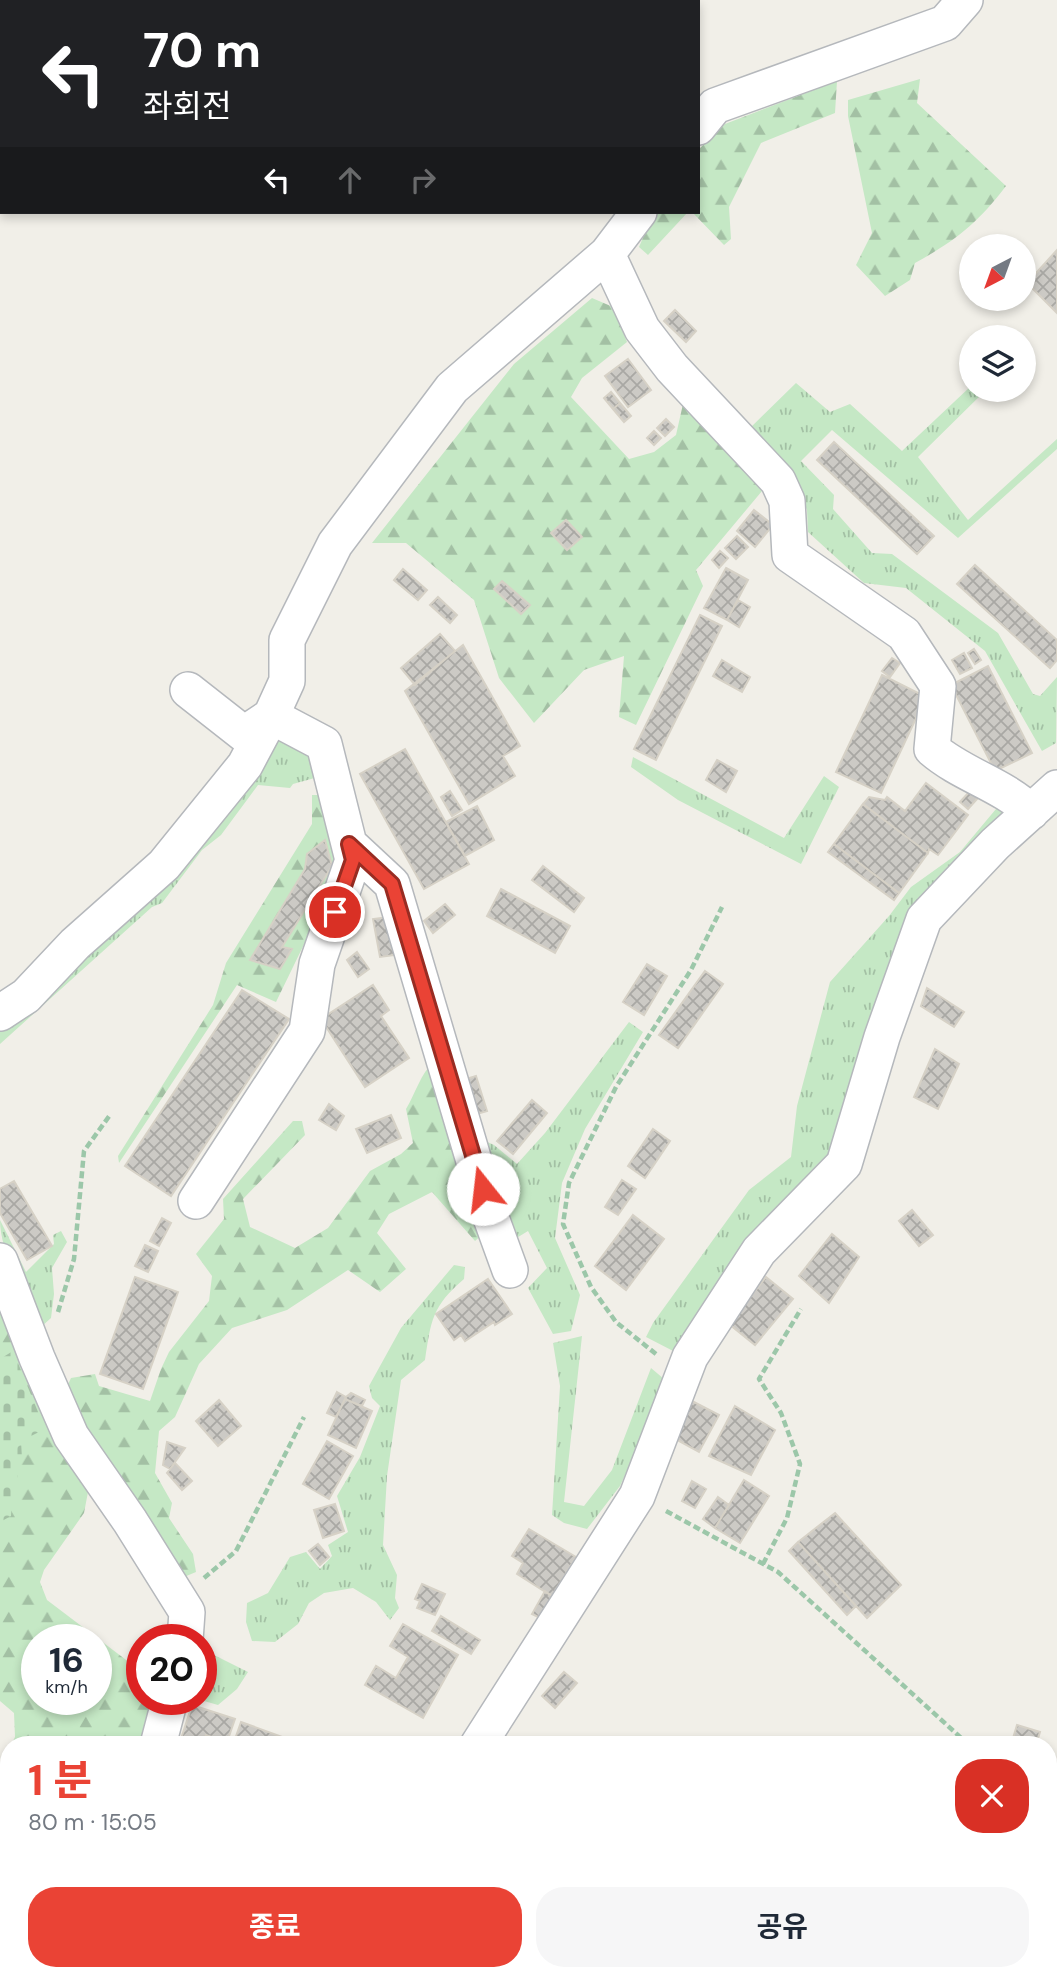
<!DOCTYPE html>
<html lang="ko">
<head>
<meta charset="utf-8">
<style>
	:root { --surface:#fff; --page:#f6f6f7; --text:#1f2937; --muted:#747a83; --accent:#ea4335 }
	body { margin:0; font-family:"DM Sans","Noto Sans KR",sans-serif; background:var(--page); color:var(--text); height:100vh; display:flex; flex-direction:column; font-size:26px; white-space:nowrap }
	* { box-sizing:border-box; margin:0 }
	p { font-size:23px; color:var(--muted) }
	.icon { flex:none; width:38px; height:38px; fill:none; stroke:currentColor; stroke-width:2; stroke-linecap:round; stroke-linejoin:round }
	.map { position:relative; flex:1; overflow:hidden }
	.details { position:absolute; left:0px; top:1736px; width:1057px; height:245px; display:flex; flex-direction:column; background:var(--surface); border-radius:28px 28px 0 0; box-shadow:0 4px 10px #0003 }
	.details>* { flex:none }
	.guide { position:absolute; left:0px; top:0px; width:700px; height:214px; box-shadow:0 4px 10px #0003; background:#202124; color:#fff; overflow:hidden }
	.needle { width:46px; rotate:221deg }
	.fabs { position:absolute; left:959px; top:234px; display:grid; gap:14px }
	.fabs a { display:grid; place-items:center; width:77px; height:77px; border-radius:50%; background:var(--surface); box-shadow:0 4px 10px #0003; font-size:35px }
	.speed { position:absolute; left:21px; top:1624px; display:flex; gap:14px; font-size:35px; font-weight:700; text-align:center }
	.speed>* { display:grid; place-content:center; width:91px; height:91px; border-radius:50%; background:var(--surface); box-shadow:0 4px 10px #0003; line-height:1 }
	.speed small { font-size:18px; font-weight:400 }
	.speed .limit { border:10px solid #d22; background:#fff; color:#111 }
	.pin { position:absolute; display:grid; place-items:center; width:60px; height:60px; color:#fff; margin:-30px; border:4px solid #fff; border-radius:50%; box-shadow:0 2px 7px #0007 }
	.me { position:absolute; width:77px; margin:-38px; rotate:344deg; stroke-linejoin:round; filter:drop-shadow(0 0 5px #0008) }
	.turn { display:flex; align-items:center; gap:24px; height:147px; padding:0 28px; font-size:32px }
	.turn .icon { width:91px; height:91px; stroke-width:2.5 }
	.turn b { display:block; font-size:49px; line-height:60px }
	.lanes { display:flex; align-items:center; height:66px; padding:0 28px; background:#0003; justify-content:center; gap:35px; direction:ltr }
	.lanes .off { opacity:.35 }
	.round { display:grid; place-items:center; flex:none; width:74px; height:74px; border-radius:28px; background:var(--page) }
	.summary { display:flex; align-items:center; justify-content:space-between; height:119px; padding:0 28px }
	h1 { font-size:42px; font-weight:700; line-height:52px; color:var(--accent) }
	.button { display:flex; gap:14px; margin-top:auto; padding:14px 28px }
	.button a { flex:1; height:80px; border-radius:28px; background:var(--accent); color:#fff; font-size:28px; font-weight:700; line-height:80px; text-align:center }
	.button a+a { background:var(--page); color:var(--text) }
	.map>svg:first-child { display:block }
</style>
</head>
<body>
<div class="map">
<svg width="1057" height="1981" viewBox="0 0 1057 1981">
	<defs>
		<pattern id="grass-tufts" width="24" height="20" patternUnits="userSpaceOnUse" patternTransform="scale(1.75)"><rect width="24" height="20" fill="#c5e8c5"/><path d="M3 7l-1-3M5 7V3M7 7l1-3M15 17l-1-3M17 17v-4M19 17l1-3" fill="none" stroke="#a3c0a4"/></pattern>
		<pattern id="forest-firs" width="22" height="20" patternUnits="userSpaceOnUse" patternTransform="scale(1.75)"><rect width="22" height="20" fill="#c5e8c5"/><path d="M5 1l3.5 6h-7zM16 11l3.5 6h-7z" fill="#a3c0a4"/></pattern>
		<pattern id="cemetery-stones" width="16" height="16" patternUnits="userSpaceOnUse" patternTransform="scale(1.75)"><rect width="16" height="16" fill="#c5e8c5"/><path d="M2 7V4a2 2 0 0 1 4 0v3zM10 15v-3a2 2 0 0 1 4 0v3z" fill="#a3c0a4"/></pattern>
		<pattern id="building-cross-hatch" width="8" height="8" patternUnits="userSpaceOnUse" patternTransform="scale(1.75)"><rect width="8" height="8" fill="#cccac5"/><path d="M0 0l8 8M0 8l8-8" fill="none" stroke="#a9a8a4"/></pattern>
	</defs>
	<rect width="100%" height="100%" fill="#f1efe8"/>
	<path fill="url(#grass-tufts)" d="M796,383L830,412L850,404L902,451L971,386V390H986L918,457L968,520L1057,439V449L958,538L832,430L801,461L834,495L833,509L872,553L892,554L998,633L1033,694L1040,696L1057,677L1056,743L1042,751L985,651L906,588L864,583L808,532L807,510L793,481L746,432Z
		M281,735L307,752L322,776L293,784L290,788L258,785L221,835L202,850L162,903L152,907L0,1044V1025Z
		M633,757L784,838L824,776L839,787L801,864L678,800L631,767Z
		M1001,803L1007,805L988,832L917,918L840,1158L677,1353L646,1337L653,1323L749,1190L791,1157L797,1106L830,982L889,916L911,887L960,852Z
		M629,1022L643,1032L585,1129L562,1183L555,1238L580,1295L571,1331L553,1334L528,1288L547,1268L528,1231L510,1242L504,1191L485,1141L494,1145L517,1164L545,1133Z
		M0,1220L26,1272L54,1244L53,1235L61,1231L67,1242L52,1268L54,1294L51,1318L41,1327C26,1295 0,1254 0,1220Z
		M454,1265L465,1267L464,1279C432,1306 431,1321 425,1360L401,1380L387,1476L383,1545L397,1575L395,1598L399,1608L390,1620L376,1602L353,1588L324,1593L309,1603L298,1624L275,1642L252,1641L246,1622L247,1603L268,1593L290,1557L306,1552L320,1569L332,1556L328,1545L348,1532L337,1496L360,1457L380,1406L372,1398L369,1386L401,1328Z
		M582,1336L564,1502L584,1506L612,1470L651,1368L664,1379L644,1433L620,1486L587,1529L564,1523L552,1515L560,1386L553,1343Z
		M208,1652L248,1672L237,1689L218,1705L197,1699H201V1654Z"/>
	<path fill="url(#forest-firs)" fill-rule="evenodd" d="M920,79L917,103L1006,186C978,223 955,241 915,263L910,280L885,296L856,265L872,233L848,116V100Z
		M837,81L835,113L761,143L729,207L731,239L724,245L692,212H698V150L725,124Z
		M654,212H688L648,255L639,247Z
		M592,298L613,307L627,342L582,378L571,397L629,459L654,452L676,435L683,404L756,471L762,491L696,570L703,586L636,725L619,717L624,656L584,670L534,723L499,678L474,600L406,543H372L514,364Z
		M312,795H328L344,862L276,1002L237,985L119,1163L118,1156L213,1005L226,963L312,824Z
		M434,1061L485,1232L475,1241L432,1192L389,1214L377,1233L406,1269L380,1292L348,1270L287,1310L232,1328L199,1364L175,1417L159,1431L155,1473L172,1503L169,1518L193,1554L196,1572L184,1577L62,1397L71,1378L95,1374L99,1386L150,1401L161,1369L169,1352L209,1301L212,1276L196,1254L224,1219L223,1199L293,1121H302L305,1135L243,1199L250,1227L295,1248L328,1228L370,1171L401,1154L413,1143L406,1109C416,1092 420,1075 434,1061Z
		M0,1300L88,1492L84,1513L44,1570L40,1582L47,1600L142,1672V1699H163L150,1745H11L15,1737L14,1713L0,1701ZM37,1640H96V1699H37Z
		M9,1748V1912L0,1909V1764Z"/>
	<path fill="url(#cemetery-stones)" d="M13,1351L45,1429L21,1441L22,1459L12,1497L11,1516L0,1522V1359Z"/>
	<path fill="url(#building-cross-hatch)" stroke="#d6d1c6" stroke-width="2" d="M1057,250V313L1027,283Z
		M675,310L696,331L686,342L664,321Z
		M628,359L651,390L628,407L605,376Z
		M611,392L620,403L613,409L604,398Z
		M620,403L631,416L624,422L613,409Z
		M666,419L674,427L665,436L657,428Z
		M654,431L661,438L654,445L647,438Z
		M834,442L934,536L917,554L817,460Z
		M754,510L773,525L755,547L737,531Z
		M566,520L582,537L567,550L551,533Z
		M737,536L748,547L736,559L725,548Z
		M720,551L728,558L719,568L712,560Z
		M975,565L1057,640V660L1050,668L957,584Z
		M726,568L748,580L727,620L704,608Z
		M403,569L427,590L418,600L394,580Z
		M502,581L530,605L521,614L494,589Z
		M438,597L457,615L450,623L430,605Z
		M738,600L750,607L739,627L727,620Z
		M700,615L722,626L656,760L634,749Z
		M440,634L455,651L415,685L401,668Z
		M463,645L520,746L503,756L515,776L469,804L405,691Z
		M974,649L981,660L975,664L968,653Z
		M964,653L972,668L960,674L952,660Z
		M892,658L900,663L890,677L882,671Z
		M722,660L750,677L742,692L713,676Z
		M988,666L1032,753L995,771L951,685Z
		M882,675L926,697L881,793L836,772Z
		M405,749L469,864L424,889L360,774Z
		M717,760L737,771L726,792L706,780Z
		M926,783L968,815L938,855L929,849L928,853L863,804L869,797L885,800L887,797L905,811Z
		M450,791L462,810L452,816L441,797Z
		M969,792L978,798L968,809L960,802Z
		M863,804L928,853L899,893L834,844Z
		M477,806L494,840L465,856L446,822Z
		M325,840L332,866L282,947L292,949L280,969L250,960L305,869L307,854Z
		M834,844L899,893L894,900L828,852Z
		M543,866L584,898L574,912L532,880Z
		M501,889L570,926L555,953L487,916Z
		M445,904L455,915L433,933L424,921Z
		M388,917L395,955L380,957L373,919Z
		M357,952L369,969L358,977L347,960Z
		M647,964L667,976L644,1015L623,1002Z
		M705,971L723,984L678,1048L659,1035Z
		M373,985L389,1010L381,1016L409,1058L365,1087L321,1019Z
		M927,988L964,1012L954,1027L921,1006Z
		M242,990L289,1019L171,1196L125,1166Z
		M935,1049L959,1064L938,1109L914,1097Z
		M476,1076L487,1111L473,1115L463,1080Z
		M532,1100L547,1113L513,1154L497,1141Z
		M329,1104L344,1116L336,1130L319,1120Z
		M391,1115L401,1138L367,1153L356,1129Z
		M653,1129L670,1141L645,1178L628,1166Z
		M622,1180L636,1189L618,1215L605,1207Z
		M14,1181L52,1246L27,1260L0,1213V1189Z
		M912,1210L933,1235L919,1246L899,1221Z
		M633,1215L664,1239L626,1290L595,1266Z
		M162,1218L171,1223L159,1246L150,1241Z
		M832,1234L859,1257L829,1303L799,1276Z
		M145,1245L158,1251L148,1272L135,1266Z
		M135,1277L178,1292L143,1389L100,1374Z
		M766,1277L793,1299L755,1345L729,1324Z
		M488,1279L512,1314L495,1325L494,1322L465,1341L461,1335L454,1340L436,1314Z
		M337,1392L346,1397L351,1393L365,1400L362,1406L345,1399L336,1417L327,1413Z
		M345,1399L372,1411L356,1448L328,1435Z
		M219,1400L241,1426L218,1446L196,1421Z
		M690,1400L719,1415L699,1452L670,1436Z
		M735,1406L775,1430L751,1475L709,1456Z
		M327,1441L353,1456L329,1499L303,1484Z
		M167,1442L185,1448L170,1469L163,1465Z
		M175,1463L192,1481L182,1490L167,1473Z
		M744,1480L769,1496L740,1543L715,1528Z
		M692,1481L706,1489L695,1508L682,1501Z
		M718,1497L729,1505L715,1528L703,1519Z
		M335,1504L344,1531L323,1538L314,1510Z
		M835,1513L901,1585L867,1618L798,1542Z
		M529,1529L576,1557L552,1596L517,1574L523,1563L512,1556Z
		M798,1542L856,1606L847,1615L789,1551Z
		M318,1544L329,1557L320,1565L309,1551Z
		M422,1584L445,1594L435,1615L417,1608L420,1601L415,1599Z
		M545,1591L552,1596L540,1618L532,1614Z
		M441,1616L480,1640L471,1654L432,1631Z
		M403,1624L458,1655L423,1718L365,1685L376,1666L396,1678L408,1657L390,1646Z
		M564,1672L577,1683L555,1708L542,1696Z
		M192,1705L235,1719L227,1742L206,1735L203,1745H179Z
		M241,1722L299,1743L298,1745H233Z
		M1017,1725L1040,1732L1036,1745H1011Z
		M142,1972H192V1981H142Z
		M496,1972H698L697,1981H535L496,1974Z"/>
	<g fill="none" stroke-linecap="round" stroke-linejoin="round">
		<g stroke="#b5b8bc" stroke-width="38">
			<path id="minor" d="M698,127L715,106L945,23L965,0
				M607,254L642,329L672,368L778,481L787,501L790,555L904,634L938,686L932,749C962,775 1002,784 1031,812
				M188,690L244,734L271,716L324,744L353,860L317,964L307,1031L196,1201
				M349,844L392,884L490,1215L510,1270
				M0,1013L26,996L75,944L164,865L245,765L271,716L287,681V640L335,544L452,388L607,254L639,212
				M0,1261L37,1358L71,1436L130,1521L187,1612L185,1640
				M158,1745L170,1699
				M478,1745L637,1496L690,1357L759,1251L844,1164L882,1037L924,919L995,844L1057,788
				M108,1972L109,1981
				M436,1972L437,1981"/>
		</g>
		<path stroke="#9cc7a9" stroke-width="4.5" stroke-dasharray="7 3.5" stroke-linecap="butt" d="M58,1312L74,1259L84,1151L110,1115
			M656,1354L616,1322L591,1287L563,1224L569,1183L616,1087L691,970L722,907
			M666,1511L778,1572L969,1745
			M763,1564L787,1518L800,1464L781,1413L759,1379L801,1309
			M204,1578L236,1551L304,1417
			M1048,1812L1057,1815"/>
		<use href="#minor" stroke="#fff" stroke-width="35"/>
	</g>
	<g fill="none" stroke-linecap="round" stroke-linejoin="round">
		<g stroke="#982c22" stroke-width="18">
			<path id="route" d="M335,912L353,860L349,844L392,884L483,1189"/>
		</g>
		<use href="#route" stroke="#ea4335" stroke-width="12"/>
	</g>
</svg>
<div class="fabs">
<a><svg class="needle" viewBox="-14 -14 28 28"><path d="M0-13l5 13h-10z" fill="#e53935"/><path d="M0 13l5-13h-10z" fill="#747a83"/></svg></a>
<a><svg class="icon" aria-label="layers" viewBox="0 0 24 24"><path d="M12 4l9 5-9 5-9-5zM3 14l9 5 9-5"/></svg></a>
</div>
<div class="speed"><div>16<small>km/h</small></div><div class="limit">20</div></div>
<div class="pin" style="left:335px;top:912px;background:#d93025"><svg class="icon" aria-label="arrive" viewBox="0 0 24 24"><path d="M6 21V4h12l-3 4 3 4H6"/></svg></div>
<svg class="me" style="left:483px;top:1189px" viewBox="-20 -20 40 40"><circle r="19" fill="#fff"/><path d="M0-13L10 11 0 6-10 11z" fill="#ea4335"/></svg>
<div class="guide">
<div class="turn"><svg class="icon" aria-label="left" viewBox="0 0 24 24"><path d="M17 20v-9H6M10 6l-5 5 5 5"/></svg><div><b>70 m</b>좌회전</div></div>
<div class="lanes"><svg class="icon" aria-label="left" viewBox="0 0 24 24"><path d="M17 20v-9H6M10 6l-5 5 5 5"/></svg><svg class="icon off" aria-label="ahead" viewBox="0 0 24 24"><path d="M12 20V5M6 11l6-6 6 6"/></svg><svg class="icon off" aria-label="right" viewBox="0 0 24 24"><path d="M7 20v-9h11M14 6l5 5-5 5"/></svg></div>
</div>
<section class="details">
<div class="summary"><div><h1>1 분</h1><p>80 m · 15:05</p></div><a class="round" style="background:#d93025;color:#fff"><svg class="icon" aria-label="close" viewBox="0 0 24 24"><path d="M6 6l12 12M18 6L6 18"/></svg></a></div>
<div class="button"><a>종료</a><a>공유</a></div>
</section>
</div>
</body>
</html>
